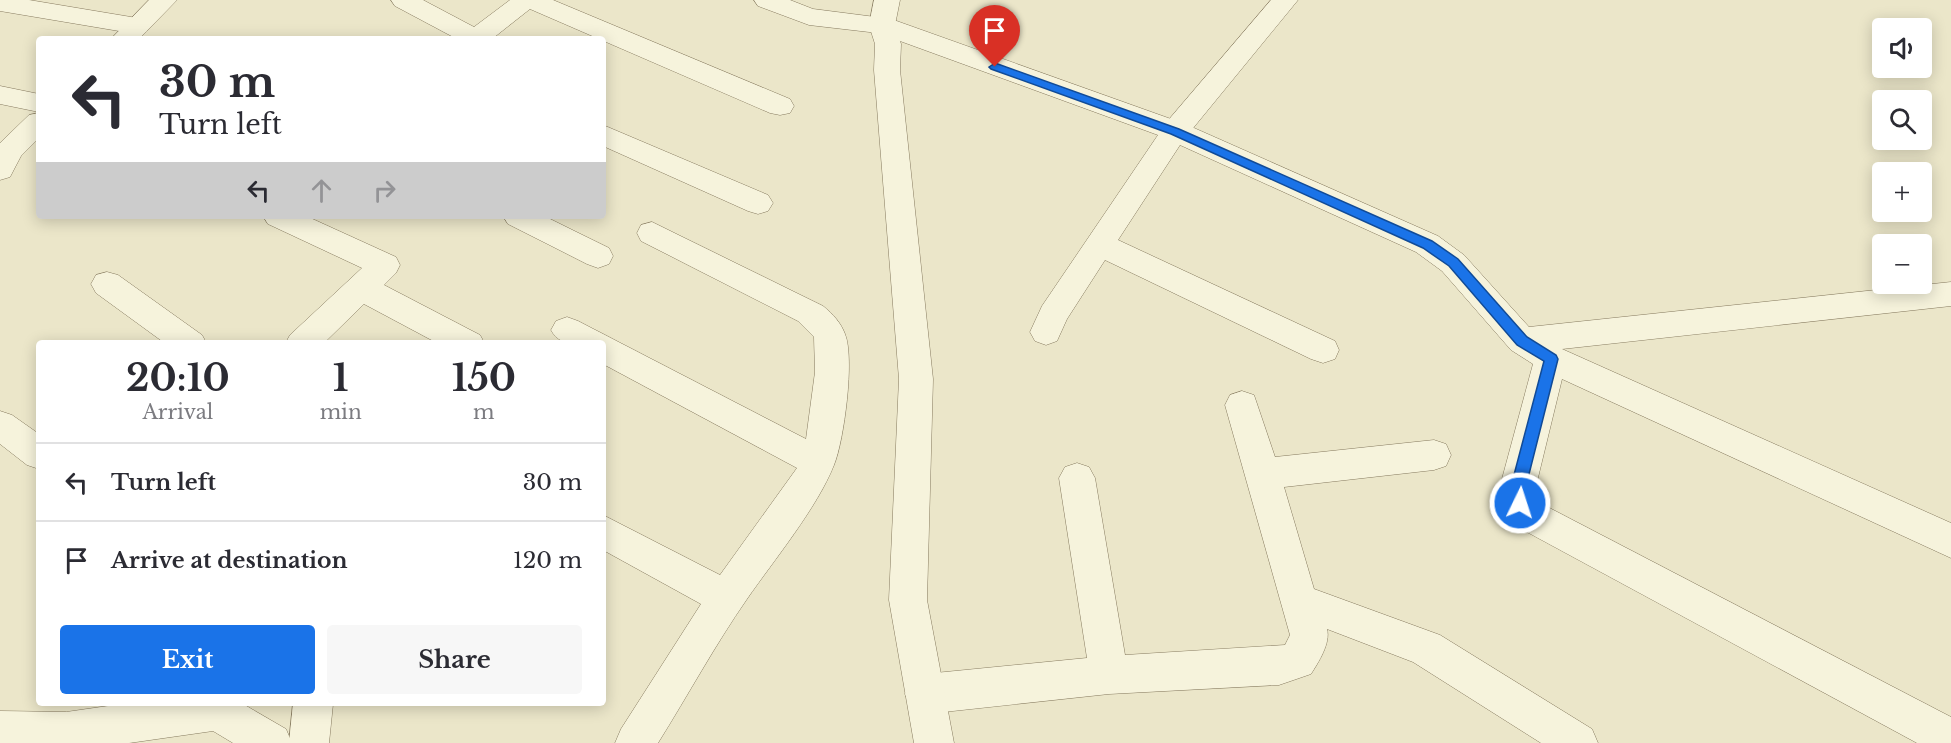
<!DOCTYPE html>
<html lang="en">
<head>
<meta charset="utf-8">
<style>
	:root { --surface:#fff; --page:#f7f7f7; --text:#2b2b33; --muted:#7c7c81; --line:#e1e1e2; --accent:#1a73e8 }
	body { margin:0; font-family:"Libre Baskerville",serif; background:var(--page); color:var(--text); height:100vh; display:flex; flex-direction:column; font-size:22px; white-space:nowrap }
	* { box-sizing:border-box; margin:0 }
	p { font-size:20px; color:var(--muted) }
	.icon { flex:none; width:33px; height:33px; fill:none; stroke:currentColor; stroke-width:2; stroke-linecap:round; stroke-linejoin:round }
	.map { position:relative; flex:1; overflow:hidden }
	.details { position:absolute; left:36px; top:340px; width:570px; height:366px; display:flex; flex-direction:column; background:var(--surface); border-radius:6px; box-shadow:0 3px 15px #0003 }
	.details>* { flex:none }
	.top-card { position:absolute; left:36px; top:36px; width:570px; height:183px; border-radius:6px; box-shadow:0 3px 15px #0003; background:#fff; color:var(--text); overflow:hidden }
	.tools { position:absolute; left:1872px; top:18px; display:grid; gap:12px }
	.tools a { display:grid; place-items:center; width:60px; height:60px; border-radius:6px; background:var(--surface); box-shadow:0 3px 15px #0003; font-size:30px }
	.pin { position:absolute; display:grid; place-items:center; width:51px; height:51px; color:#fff; margin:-62px -26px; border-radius:50% 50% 50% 0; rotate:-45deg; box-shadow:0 0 6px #0007 }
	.pin .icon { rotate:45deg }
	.me { position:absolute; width:66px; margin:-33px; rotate:4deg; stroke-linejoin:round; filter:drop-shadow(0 0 4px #0008) }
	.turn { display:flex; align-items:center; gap:21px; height:126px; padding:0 24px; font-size:27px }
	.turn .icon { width:78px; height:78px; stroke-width:2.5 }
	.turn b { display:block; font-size:42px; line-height:51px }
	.lanes { display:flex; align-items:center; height:57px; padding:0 24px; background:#0003; justify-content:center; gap:30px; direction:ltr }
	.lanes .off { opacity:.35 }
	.eta { display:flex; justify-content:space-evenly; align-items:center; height:102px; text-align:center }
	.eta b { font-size:36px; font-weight:700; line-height:42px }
	.button { display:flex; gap:12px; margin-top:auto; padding:12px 24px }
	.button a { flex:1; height:69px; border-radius:6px; background:var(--accent); color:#fff; font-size:24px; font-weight:700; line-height:69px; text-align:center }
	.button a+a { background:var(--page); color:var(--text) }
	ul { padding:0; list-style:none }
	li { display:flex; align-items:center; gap:18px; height:78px; padding:0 24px; border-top:2px solid var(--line) }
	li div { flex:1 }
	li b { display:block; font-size:22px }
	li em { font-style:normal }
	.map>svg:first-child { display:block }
</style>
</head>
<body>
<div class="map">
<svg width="1951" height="743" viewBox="0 0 1951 743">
	<rect width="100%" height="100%" fill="#ebe6c9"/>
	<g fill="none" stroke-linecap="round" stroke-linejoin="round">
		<g stroke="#867a5f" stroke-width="1">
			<path id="minor" d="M0,0H29L137,18L146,20L150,26L146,32L137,34L0,11Z
				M391,0H423L474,27L510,0H553L790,99L794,106L790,113L780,115L770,113L530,9L492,39H457L395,6Z
				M754,0H790L813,9L891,19L1185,124L1438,236L1464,255L1529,327L1951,282V306L1562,349L1951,523V558L1562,379L1535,490L1540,503L1951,717V743H1917L1514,525L1501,503L1499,490L1533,364L1511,350L1442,271L1416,252L1180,145L1118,240L1335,341L1339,350L1335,359L1323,363L1311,359L1105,260L1067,319L1057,341L1046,345L1035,341L1030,332L1042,306L1158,135L878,33L809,25L758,6Z
				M0,86L39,94V112L0,104Z
				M603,125L768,195L773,203L768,211L758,214L748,211L603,146Z
				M263,216H306L396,257L400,265L396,273L384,285L480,335L485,344H439L364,304L323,344H285L290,335L362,268L268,224Z
				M503,216H544L609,248L613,256L609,264L598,268L587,264L508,224Z
				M652,222L823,306C833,314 841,323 845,334C855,358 844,441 834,465C817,508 774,560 747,599C715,645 688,695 658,743H615L621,729L701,604L603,550V515L720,575L797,468L603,364V344C584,344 561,349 551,330L556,321L567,317L578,321L806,439L815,372L814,337L798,321L641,241L637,233L641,225Z
				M107,272L118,275L202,335L207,344H166L96,293L91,284L96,275Z
				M1242,391L1254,395L1275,457L1434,440L1446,444L1451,455L1446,466L1434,470L1284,487L1314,589L1440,635L1592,729L1598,743H1541L1413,662L1327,629C1331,643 1318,663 1311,674L1279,685L1109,694L925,714L911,708L905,694L911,680L925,674L1087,658L1059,478L1065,467L1077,463L1089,467L1095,478L1125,655L1285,645L1290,635L1225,405L1230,395Z
				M0,411L12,415L39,434V469L27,465L0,444Z
				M293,704H333L329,743H289Z"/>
		</g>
		<g stroke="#867a5f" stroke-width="1">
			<path id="tertiary" d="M149,0H177L139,39H111Z
				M874,0H900L895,25L901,44L900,70L933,379L927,600L954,743H914L889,600L899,379L874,70L875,44L869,25Z
				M1271,0H1298L1185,138L1175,141L1165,138L1161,131L1165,124Z
				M39,113V138L21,156L10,177L0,180V143L29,115Z
				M122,704H243L286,729L292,743H233L213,731L129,743H0V711L66,712Z"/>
		</g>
		<use href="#minor" fill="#f6f3dc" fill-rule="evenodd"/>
		<use href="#tertiary" fill="#f6f3dc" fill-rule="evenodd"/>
	</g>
	<path fill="#1a73e8" stroke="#114b97" stroke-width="1.5" d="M995,63L1179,129L1432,241L1458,259L1527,337L1556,355L1558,359L1525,490L1527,503L1525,508L1520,510L1514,508L1510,490L1544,361L1517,345L1449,266L1423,248L1171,134L991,69L989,67Z"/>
</svg>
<div class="tools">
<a><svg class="icon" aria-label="sound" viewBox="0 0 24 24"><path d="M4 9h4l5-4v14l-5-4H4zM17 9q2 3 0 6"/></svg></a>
<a><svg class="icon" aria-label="search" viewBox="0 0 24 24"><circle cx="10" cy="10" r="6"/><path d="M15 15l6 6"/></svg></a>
<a>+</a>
<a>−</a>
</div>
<div class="pin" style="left:995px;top:67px;background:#d93025"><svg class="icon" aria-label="arrive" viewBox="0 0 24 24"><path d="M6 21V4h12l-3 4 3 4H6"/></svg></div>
<svg class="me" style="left:1520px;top:503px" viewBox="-20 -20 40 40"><circle r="17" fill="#1a73e8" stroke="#fff" stroke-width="3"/><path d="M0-11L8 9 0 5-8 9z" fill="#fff"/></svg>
<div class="top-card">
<div class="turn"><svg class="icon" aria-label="left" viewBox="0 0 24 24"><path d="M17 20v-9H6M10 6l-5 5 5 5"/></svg><div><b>30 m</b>Turn left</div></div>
<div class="lanes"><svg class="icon" aria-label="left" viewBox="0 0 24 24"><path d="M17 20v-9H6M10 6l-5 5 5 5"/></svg><svg class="icon off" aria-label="ahead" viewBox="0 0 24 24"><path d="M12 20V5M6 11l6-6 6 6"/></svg><svg class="icon off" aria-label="right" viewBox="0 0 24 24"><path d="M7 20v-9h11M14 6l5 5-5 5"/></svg></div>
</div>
<section class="details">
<div class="eta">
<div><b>20:10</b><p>Arrival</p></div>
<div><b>1</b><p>min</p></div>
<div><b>150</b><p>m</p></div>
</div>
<ul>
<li><svg class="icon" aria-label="left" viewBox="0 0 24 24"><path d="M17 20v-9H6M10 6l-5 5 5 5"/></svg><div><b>Turn left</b></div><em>30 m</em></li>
<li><svg class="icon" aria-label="arrive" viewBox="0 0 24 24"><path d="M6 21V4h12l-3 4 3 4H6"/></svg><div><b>Arrive at destination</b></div><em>120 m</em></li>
</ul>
<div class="button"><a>Exit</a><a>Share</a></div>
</section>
</div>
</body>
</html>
